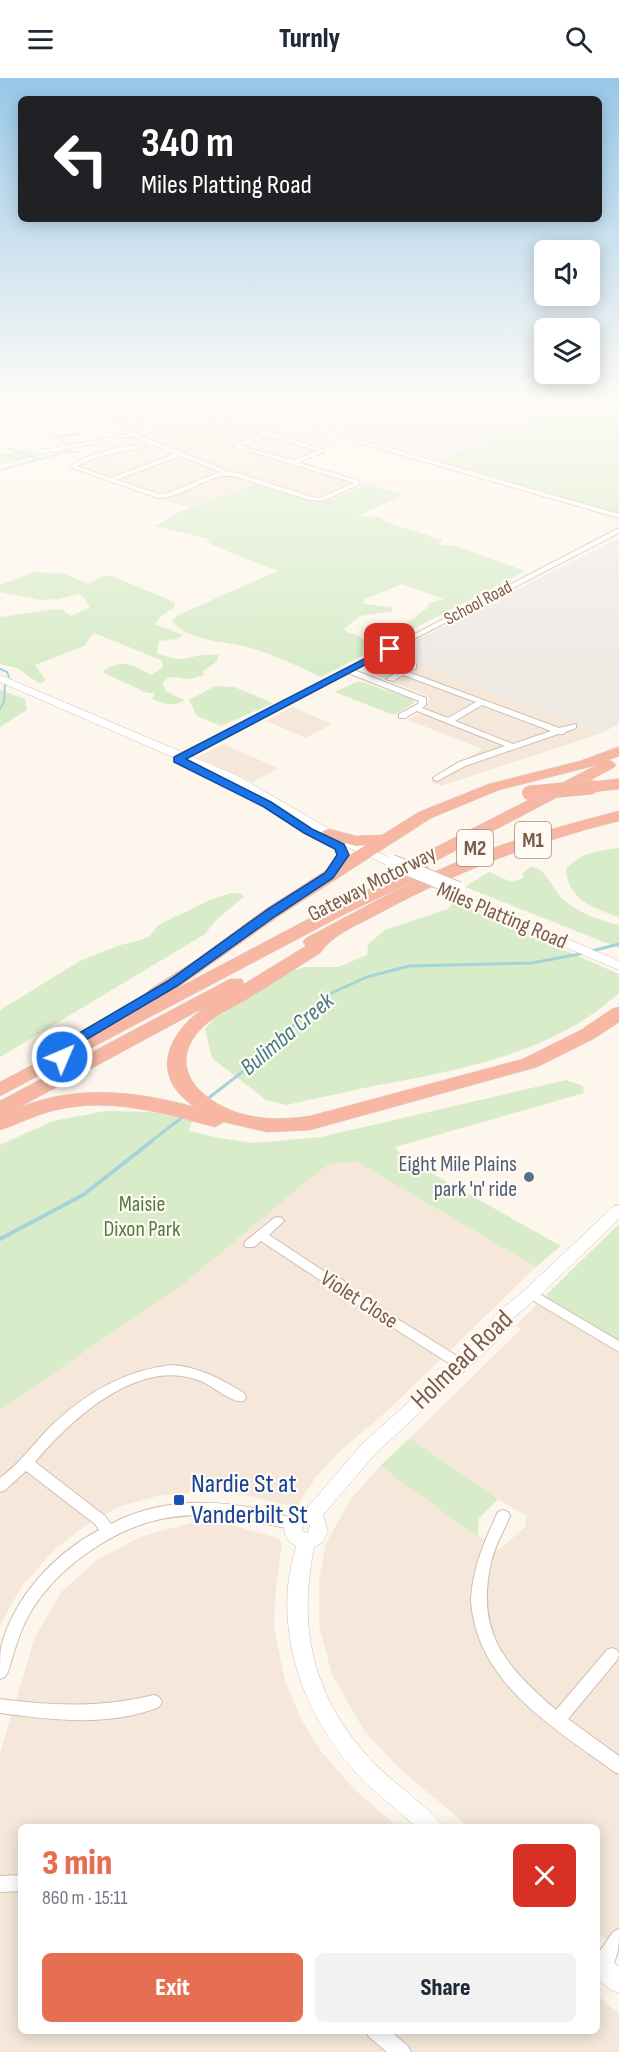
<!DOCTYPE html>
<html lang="en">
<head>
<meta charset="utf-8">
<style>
	:root { --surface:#fff; --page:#f2f2f3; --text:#1f2937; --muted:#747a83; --accent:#e76f51 }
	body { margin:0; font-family:"Sofia Sans Condensed",sans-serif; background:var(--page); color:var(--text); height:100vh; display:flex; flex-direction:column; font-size:22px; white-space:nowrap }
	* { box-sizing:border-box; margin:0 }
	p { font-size:20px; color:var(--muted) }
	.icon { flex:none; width:33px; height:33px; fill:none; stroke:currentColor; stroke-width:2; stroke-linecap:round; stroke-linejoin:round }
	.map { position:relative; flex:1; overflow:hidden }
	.sheet { position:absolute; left:18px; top:1746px; width:582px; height:210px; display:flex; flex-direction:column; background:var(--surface); border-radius:9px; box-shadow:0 3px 15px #0003 }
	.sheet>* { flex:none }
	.banner { position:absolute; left:18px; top:18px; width:584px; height:126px; border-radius:9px; box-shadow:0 3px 15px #0003; background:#202124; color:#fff; overflow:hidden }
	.fabs { position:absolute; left:534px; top:162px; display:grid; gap:12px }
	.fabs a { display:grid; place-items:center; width:66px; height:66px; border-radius:9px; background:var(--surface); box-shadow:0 3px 15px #0003; font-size:30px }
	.pin { position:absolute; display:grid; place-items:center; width:51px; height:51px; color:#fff; margin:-26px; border-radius:12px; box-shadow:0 3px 9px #0006 }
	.me { position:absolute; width:66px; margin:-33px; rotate:45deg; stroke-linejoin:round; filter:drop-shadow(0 0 4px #0008) }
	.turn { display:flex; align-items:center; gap:21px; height:126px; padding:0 24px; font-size:27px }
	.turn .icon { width:78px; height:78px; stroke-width:2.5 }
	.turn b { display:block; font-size:42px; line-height:51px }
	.round { display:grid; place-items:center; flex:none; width:63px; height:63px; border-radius:9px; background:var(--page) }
	.overview { display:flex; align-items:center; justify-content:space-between; height:102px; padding:0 24px }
	h1 { font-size:36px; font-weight:800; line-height:45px; color:var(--accent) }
	.action { display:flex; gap:12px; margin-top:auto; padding:12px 24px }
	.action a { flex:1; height:69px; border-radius:9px; background:var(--accent); color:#fff; font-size:24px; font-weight:800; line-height:69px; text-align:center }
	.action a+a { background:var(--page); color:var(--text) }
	header { display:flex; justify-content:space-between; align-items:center; height:78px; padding:0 24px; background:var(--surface); font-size:27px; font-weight:800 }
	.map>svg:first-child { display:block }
</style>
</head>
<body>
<header><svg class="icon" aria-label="menu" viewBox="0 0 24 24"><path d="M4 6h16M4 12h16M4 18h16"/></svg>Turnly<svg class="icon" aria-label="search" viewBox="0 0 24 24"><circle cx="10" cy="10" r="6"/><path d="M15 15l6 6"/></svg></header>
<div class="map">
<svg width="619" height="1974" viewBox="0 0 619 1974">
	<rect width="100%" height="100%" fill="#fdf6ec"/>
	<path fill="#f5e8da" d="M0,318H38L87,335L66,339L30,325L16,330L0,327Z
		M55,318H182L214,328L185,338L167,333L182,339L135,351L122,347L85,326Z
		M229,334L345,366L316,373L292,383L295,387L351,406L317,419L264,403L191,431L164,422L170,419L77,388L110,377L99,368L117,364L122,367L125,366L121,363L205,344Z
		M389,576L602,655L441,708L430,703L482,671L408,642L426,631L429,621L428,618L391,604L367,592Z
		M292,629L332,646L306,660L266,643Z
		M223,666L278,690L253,704L197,679Z
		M344,1084H357L536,1189L385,1335L341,1372L316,1399L298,1427L291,1428L246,1417L197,1414L157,1418L118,1429L82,1450L54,1472L22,1508L0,1547V1332L186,1204L318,1094L332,1085Z
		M546,1217L619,1264V1871L597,1854V1749H469L402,1693L365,1654L332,1597L319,1547V1503L326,1465L351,1421L380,1388L499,1472L525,1449L527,1438L498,1421L410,1360L521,1251L516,1248Z
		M190,1445L231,1447L277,1460L282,1466L276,1509L274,1550L285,1602L301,1641L321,1673L354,1711L398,1749H21V1953H597V1917L619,1936V1974H0V1675L35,1559L62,1513L97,1482L140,1459Z"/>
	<path fill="#efe9e4" d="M619,460V646L602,655L389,576Z"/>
	<path fill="#f3e8fa" d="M274,318H546L571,325L441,382L248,327Z"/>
	<path fill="#d8ecc9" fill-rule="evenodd" d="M390,318H535L552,327L487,337L462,325H408Z
		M546,318H583L619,327V435L439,383L570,326Z
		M32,372L41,378L0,387V377Z
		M256,406L322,425L368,406L404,417L357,438L380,439L386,444L443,462L439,466L459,469L525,493L321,599C298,588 275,577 251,570C228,563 188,564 172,543L178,537L278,493L214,468L207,463L209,461L155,448L179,434ZM402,506L444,521L429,525L428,529C410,544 387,560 362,561L358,557L348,555L344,551L360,538L393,533L391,529L364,526L365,521Z
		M35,494L65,496L88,506L102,498H112L174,524L175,529L160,539L155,546L183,557L177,561L159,563L157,576C164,577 175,582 181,581C194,579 204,575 219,577L216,584L203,593L204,597C199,598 194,600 189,601C177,601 170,594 162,606L167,614L184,622C176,630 162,625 152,621L155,615H147L102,594C125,579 130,587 152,597L163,589L161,582L94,555L84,568L35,587L46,602L40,606L17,590L0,586V539L56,531L63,532L71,538L90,529L82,517L78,516L59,521L42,522L0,514V507Z
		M359,603L412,621L414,625L394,637L334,614Z
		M215,608L234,609L273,625L221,648L197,638L189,622Z
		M0,612L25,621L27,632L0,649Z
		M619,770V839C594,831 567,821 566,791C581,774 598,773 619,770Z
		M530,789C547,789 551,810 563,821C578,835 599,842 619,847V870L465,809L489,794L511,804L524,800L522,796Z
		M231,815L242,816L244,819L217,841L205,856L0,979V932L80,883L120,867L138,863L150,858L158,847L210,822Z
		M453,824L619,896V915C554,974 468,990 385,1006C352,1012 319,1020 287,1027L266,1022L212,980L205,951L214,941L291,893L305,889H338L367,877L368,866L385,852L448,831Z
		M566,1002L583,1008L584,1015L395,1069L406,1083L408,1082L561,1168L536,1189L357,1084L332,1085L318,1094L186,1204L0,1332V1067L53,1043L105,1033L153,1034L192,1043L189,1053L219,1060L254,1065L321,1059Z
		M619,1146V1264L549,1222L546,1217Z
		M410,1360L498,1421L479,1440L478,1459L380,1388Z"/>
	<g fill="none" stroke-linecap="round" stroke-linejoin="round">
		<path stroke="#a5d3da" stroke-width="1.5" d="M562,318L619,333
			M52,356L65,364
			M57,358L83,356
			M8,370L37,381
			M69,374H79
			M0,392L69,373"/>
		<path stroke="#a5d3da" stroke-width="2" d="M0,591L7,594L9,599
			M0,631L4,624L5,605"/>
		<path stroke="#a5d3da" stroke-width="3" d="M592,873L619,866
			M206,1022L241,995L327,917L367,899L409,888L532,885L585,875
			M150,1064L184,1038"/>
		<path stroke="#a5d3da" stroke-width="4" d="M0,1161L83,1117L152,1063"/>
		<g stroke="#d1beb0" stroke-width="2">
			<path id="minor" d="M43,318C68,317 91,331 112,343L164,329L136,318H144L173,329L116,345L134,355L171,348L230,328L199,318C211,318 221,324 233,325C243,326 254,318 266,318L241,327L619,436V440L235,329L208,339L243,349L272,354L324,372V374L301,383L300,385L357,402L360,406L323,423L309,422L234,398C207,395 185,420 158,420L70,389C83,376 125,367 144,367V369L97,379L77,388L111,400L174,376L132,358L43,376L37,372L40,370L44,372L128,356L77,328ZM202,341L222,347L201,354V356L228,348L262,356L233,368L354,405L320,420L312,419L237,395L225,393L223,391L138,357L174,350ZM269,357L317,373L297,381L295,383L241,368ZM180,378L220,394L165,416H159L116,402Z
				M619,450V455L354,592L426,620V627L422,630L448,640L476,624L403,597L393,603L386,601L410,586H416V590L408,594L559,650L576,646V650L565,654L564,656H558L465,688L437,703L433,701L434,699L459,684L505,668L417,633L405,640H399V636L418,626L419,623L348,595L181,683H175L174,681ZM482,627L551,653L513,666L455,643Z
				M278,1139L282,1140L284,1143L269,1157L328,1196L343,1202L351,1212L465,1283L466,1286L465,1289L460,1291L455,1289L343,1218L335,1208L320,1202L261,1163L254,1169H246L244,1166L246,1163L274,1140Z
				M531,1211L619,1263V1274L527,1219L525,1216L527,1213Z
				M172,1287C199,1289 221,1301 244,1315L246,1319L244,1323C233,1326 214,1309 203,1304C141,1276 71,1341 35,1384L105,1438L111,1446C167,1416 238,1421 297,1442L299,1446L297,1450C289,1453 244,1440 230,1438C169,1433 129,1444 80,1480C62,1494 45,1511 33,1530C20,1550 15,1572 8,1594L5,1599L0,1601C0,1591 0,1579 1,1569C14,1519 54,1476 99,1452L95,1446L26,1393L5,1412L0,1414V1400C7,1394 15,1388 21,1381C31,1371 39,1360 49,1350C84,1316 124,1292 172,1287Z
				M503,1432L508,1434L510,1438C504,1453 494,1469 491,1485C475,1556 506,1588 556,1632L607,1572L612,1570L617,1572L619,1576L617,1582L568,1641L619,1678V1696L613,1693C559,1653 486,1611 473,1538C472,1533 471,1526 471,1520C473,1490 485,1461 498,1434Z
				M154,1617L159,1619L162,1624L159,1629C109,1649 52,1642 0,1635V1621C53,1628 102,1630 154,1617Z
				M21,1797V1813L0,1814V1798Z
				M619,1851C619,1869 619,1889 600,1897L597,1896V1877L613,1854Z
				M366,1953H390L408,1968L411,1974H387L369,1959Z"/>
		</g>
		<g stroke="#d1beb0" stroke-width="1">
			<path id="tertiary" d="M619,1127V1141L537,1220L508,1244L495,1265L375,1376L323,1437L328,1453L323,1464L314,1469C297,1553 314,1622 373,1684C393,1705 418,1721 438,1742L442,1749H416C397,1731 376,1716 358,1697C312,1647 282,1578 288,1509C289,1495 293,1482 296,1468C281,1460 281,1444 292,1434L308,1429L362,1366L483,1257L496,1236L525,1212L614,1128ZM305,1444L310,1447L308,1455L302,1453V1447Z
				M597,1874L605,1877L619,1889V1915L611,1912L597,1900Z"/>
		</g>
		<g stroke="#d6c0b0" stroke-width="1">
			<path id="secondary" d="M0,597L236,697L333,753L398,784L392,788L387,787L325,759L228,703L0,604Z
				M450,811L619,883V892L445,818L443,815L445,812Z"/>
		</g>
		<g stroke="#dad1cd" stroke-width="1">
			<path id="motorway" d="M619,669V678L608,682L613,684L616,687L613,690L426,788L431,792L429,796L345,836L0,1018V1004L156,922L149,920L147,916L149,912L196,882L267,830L366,767L356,768L323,759L321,756L323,753L329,751L356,758L382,757L419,734L489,706L580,683ZM597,687L399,788L397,792L401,796L333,828L176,911L279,838L431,740L499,712Z
				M619,701V711L592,714L584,709L592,704Z
				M619,733V743C533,764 453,795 376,837C355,848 334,856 320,875C296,890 272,906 247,921C230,931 211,939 198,954C163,996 212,1031 251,1038C270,1042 290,1041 310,1038L523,981L581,952L612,931L619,929V944L595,960L537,989L310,1052L267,1054L224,1044L215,1049C163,1035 111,1019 56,1032C37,1036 19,1046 0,1052V1023L230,901H242L244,906L306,868L303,864L306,860C356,834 405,806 457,784C510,762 564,747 619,733ZM207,928C167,954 148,998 195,1029C136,1013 76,1006 18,1030Z"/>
		</g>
		<use href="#minor" fill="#fff" fill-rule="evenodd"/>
		<use href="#tertiary" fill="#fff" fill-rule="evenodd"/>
		<use href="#secondary" fill="#fff" fill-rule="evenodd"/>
		<use href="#motorway" fill="#f7b7a3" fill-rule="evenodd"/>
		<g stroke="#d6c0b0" stroke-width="16" stroke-linecap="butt">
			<path id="secondary-bridge" d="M392,784L458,811"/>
		</g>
		<g stroke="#dad1cd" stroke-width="15" stroke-linecap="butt">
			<path id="motorway-bridge" d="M529,715L592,709"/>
		</g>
		<use href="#secondary-bridge" stroke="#fff" stroke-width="14"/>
		<use href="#motorway-bridge" stroke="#f7b7a3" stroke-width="14"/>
	</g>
	<linearGradient id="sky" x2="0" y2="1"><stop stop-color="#97c7e8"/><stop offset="0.54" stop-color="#fefbf6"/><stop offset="1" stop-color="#fefbf6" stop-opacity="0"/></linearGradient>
	<rect width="619" height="594" fill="url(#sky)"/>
	<path fill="#1a73e8" stroke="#114b97" stroke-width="1.5" d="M387,569L395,571L186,681L271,724L312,751L344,766L349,777L333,800L277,837L177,908L72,970L66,982H57L55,979L62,965L168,903L268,831L325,795L337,777L335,771L304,755L264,729L174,684V679Z"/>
	<circle fill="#5c6f8a" stroke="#fffaf3" stroke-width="2" cx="529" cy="1099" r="6"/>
	<rect fill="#1a4fb4" stroke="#fffaf3" stroke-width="2" x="173" y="1416" width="12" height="12" rx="3"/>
	<g text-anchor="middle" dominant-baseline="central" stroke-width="4.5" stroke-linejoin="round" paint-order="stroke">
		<g font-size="18" fill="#7a5c4d" stroke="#fffaf3">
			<text transform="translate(478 525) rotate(-28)">School Road</text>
		</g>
		<g fill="#fffaf3" stroke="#a28b7f" stroke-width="1.5">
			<rect x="515" y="744" width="36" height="36" rx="4.5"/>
			<rect x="457" y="752" width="36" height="36" rx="4.5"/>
		</g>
		<g font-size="21" font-weight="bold" fill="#7a5c4d">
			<text x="533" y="762">M1</text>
			<text x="475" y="770">M2</text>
		</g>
		<g font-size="22" fill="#7a5c4d" stroke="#fffaf3">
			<text transform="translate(372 806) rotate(-27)">Gateway Motorway</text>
			<text transform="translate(502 838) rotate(23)">Miles Platting Road</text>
			<text transform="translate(359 1222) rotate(33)">Violet Close</text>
		</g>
		<g font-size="22" fill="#4e5e75" stroke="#fffaf3" text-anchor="end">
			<text x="517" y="1086">Eight Mile Plains<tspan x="517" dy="25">park 'n' ride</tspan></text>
		</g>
		<g font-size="22" fill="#537a41" stroke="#fffaf3">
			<text x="142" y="1126">Maisie<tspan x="142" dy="25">Dixon Park</tspan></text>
		</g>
		<g font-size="24" font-style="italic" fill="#437c86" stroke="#fffaf3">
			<text transform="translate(287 956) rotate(-40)">Bulimba Creek</text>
		</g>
		<g font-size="27" fill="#7a5c4d" stroke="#fffaf3">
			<text transform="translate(462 1282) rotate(-44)">Holmead Road</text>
		</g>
		<g font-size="27" fill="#164399" stroke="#fffaf3" text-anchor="start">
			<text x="191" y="1406">Nardie St at<tspan x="191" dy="31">Vanderbilt St</tspan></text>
		</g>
	</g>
</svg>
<div class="fabs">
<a><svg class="icon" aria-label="sound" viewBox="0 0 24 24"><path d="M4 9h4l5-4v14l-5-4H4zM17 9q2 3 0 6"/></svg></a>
<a><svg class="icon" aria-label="layers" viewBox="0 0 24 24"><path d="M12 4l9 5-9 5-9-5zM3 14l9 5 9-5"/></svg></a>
</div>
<div class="pin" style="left:390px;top:571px;background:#d93025"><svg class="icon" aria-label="arrive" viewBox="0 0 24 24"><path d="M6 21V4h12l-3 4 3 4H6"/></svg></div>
<svg class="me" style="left:62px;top:979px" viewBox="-20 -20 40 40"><circle r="17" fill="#1a73e8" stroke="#fff" stroke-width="3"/><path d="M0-11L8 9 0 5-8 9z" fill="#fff"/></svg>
<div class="banner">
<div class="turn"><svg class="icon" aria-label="left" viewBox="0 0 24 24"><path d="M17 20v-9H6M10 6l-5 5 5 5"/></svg><div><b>340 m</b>Miles Platting Road</div></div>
</div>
<section class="sheet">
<div class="overview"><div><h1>3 min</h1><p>860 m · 15:11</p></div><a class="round" style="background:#d93025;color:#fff"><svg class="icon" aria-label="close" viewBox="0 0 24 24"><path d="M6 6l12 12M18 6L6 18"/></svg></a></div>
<div class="action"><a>Exit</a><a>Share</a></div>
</section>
</div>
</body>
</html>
